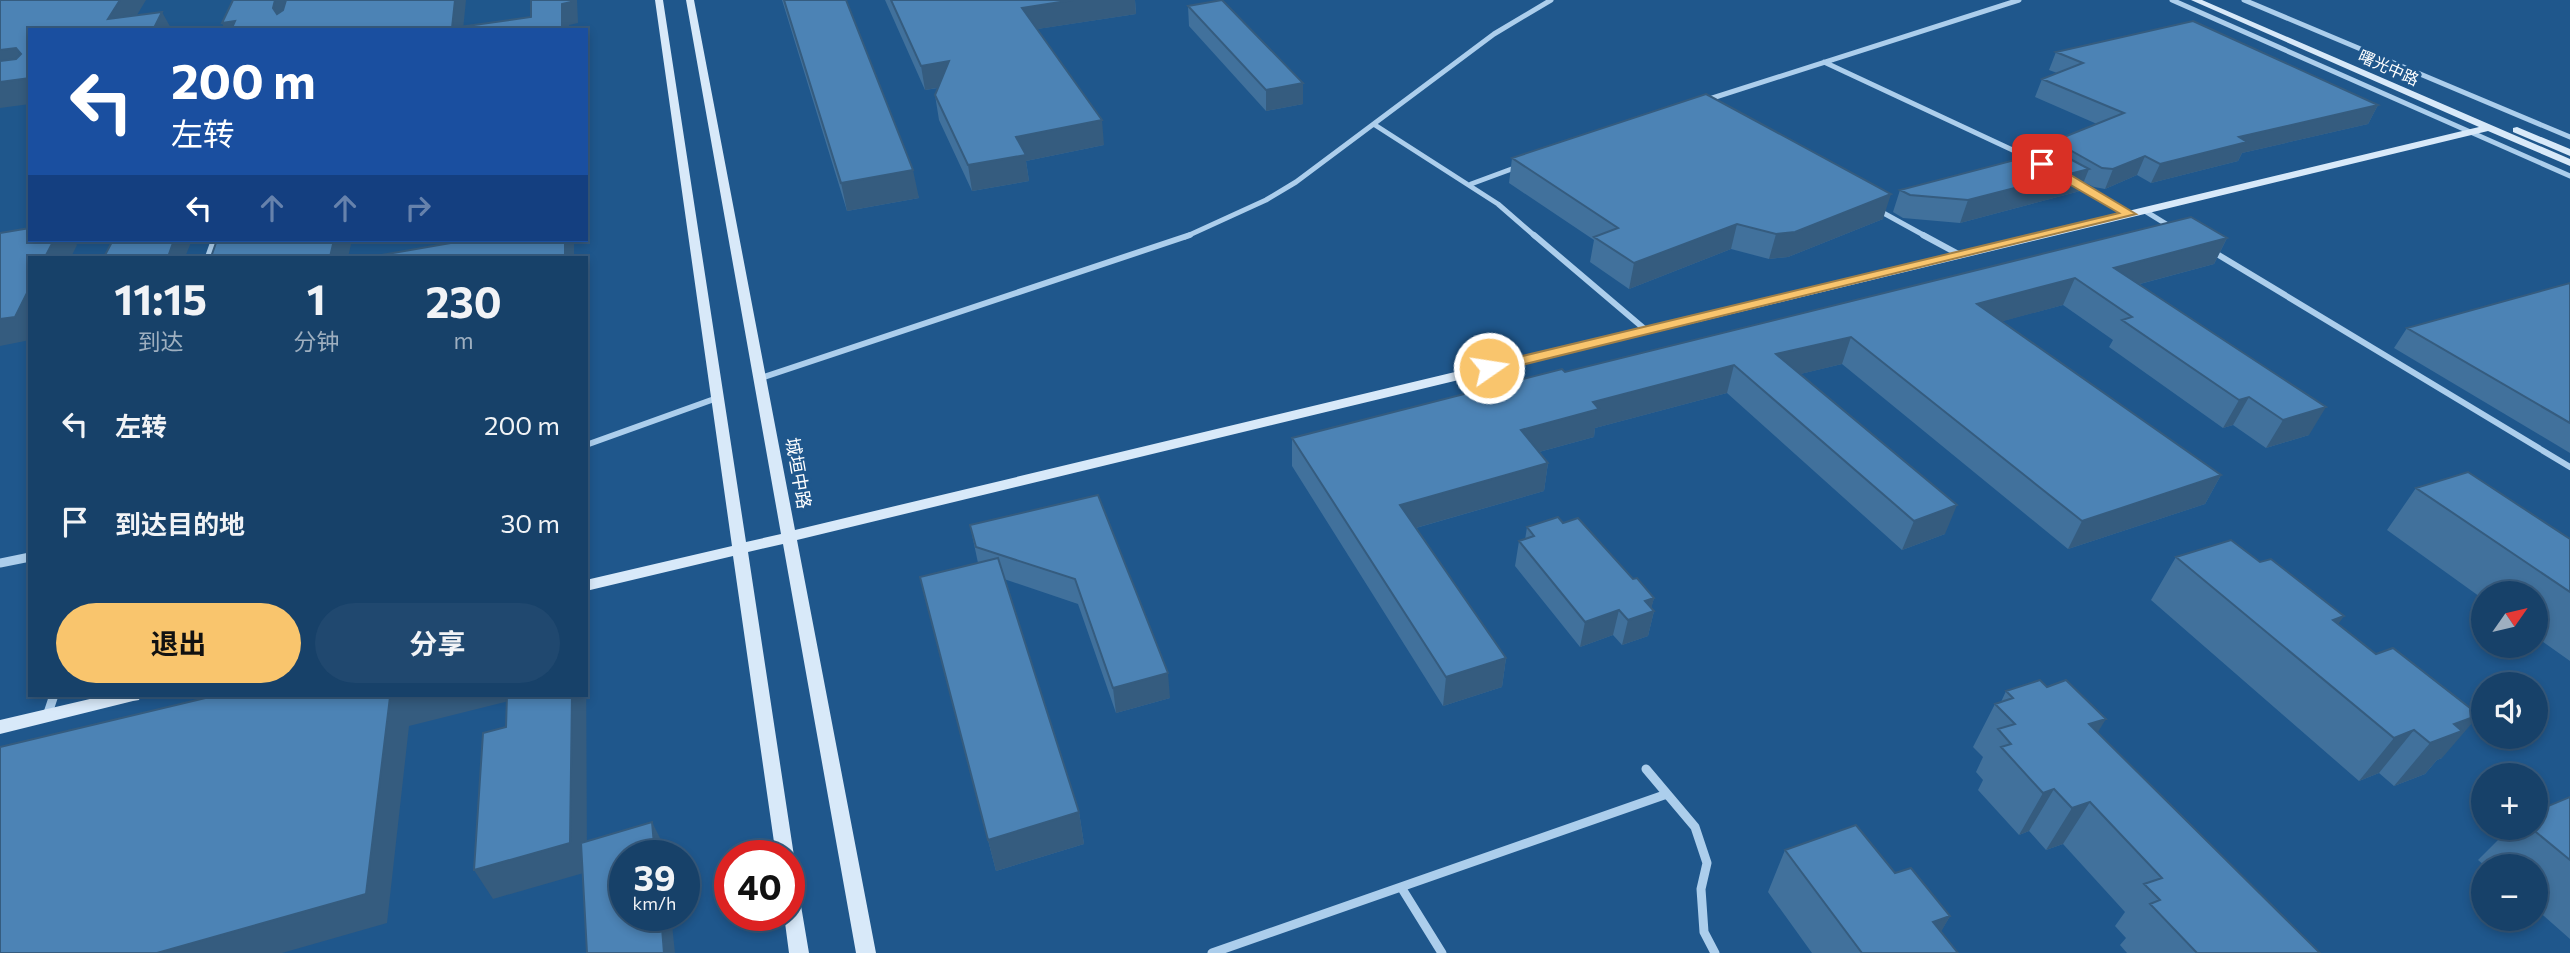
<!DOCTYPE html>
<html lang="zh">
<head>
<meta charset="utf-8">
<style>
	:root { --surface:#174169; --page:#20486f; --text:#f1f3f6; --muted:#9eafc0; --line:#365a7d; --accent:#f9c56d }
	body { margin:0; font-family:Commissioner,"Noto Sans SC",sans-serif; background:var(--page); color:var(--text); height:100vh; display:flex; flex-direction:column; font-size:26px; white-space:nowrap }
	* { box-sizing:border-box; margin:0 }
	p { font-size:23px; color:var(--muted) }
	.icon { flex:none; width:38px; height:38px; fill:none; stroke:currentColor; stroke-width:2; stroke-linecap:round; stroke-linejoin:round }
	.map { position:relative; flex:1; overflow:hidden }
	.sheet { position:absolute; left:28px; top:256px; width:560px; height:441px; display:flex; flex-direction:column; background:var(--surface); border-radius:0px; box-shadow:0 4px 10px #0003,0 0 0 2px var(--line) }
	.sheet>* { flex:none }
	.hud { position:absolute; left:28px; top:28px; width:560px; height:214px; border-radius:0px; box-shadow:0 4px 10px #0003,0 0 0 2px var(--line); background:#1a4fa0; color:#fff; overflow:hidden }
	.needle { width:46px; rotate:56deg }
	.controls { position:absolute; left:2471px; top:581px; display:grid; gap:14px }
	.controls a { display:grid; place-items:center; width:77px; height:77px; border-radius:50%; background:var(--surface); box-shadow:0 4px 10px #0003,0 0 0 2px var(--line); font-size:35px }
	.speed { position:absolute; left:609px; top:840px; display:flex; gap:14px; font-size:35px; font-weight:700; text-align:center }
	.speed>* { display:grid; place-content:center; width:91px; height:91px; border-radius:50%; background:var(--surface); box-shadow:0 4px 10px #0003,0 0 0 2px var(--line); line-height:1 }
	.speed small { font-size:18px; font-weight:400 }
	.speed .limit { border:10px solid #d22; background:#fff; color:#111 }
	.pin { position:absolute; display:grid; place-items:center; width:60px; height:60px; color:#fff; margin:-30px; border-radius:14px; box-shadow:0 4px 10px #0006 }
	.me { position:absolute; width:77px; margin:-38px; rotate:77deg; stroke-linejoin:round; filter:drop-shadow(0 0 5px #0008) }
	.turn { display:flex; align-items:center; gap:24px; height:147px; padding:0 28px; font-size:32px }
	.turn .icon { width:91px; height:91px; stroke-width:2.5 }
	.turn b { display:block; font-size:49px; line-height:60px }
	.lanes { display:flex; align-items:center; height:66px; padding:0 28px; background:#0003; justify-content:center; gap:35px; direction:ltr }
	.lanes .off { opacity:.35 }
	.eta { display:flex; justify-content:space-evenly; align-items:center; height:119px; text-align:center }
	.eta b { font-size:42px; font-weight:700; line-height:49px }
	.button { display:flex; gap:14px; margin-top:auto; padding:14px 28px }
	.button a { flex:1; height:80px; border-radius:42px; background:var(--accent); color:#111; font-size:28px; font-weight:700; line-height:80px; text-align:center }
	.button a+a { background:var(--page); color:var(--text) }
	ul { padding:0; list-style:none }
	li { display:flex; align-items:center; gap:21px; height:98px; padding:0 28px }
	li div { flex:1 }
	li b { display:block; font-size:26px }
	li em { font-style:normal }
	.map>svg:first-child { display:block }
</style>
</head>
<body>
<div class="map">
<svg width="2570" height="953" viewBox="0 0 2570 953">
	<rect width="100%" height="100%" fill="#1f578c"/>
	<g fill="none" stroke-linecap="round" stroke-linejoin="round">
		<path stroke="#acceec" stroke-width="5" d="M2172,0L2570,176
			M2244,0L2570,137
			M1824,62L2036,161
			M1703,101L2019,0
			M1375,125L1498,204L1536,237
			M2073,182L2130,214
			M1471,184L1517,167
			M1878,210L1927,237
			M2145,211L2171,227
			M1185,237L1266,200L1296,182L1494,34L1551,0"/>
		<path stroke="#acceec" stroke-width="6" d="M1534,235L1647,331
			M1923,235L1960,255
			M2212,251L2570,467
			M208,257L214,240
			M761,378L1190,235
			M586,445L717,398"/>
		<path stroke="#acceec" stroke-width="9" d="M0,563L30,557
			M47,716L54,695
			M1646,769L1695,827L1707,863L1701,889L1704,932L1715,953
			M1401,887L1442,953
			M1212,953L1667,794"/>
		<path fill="#d8e9f9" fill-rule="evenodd" d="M655,0H663L746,542L781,534L686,0H694L795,530L2479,127L2191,0H2202L2570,159V166L2488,131L797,540L876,953H856L783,544L748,552L794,856L789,862V856H776L733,556L586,591V580L732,546Z
			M2517,127L2570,149V156L2513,132V128Z
			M107,695H141L139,700L133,701L0,734V720Z
			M789,880L796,882L798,888L809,953H789L784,915H789Z"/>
	</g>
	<path fill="#41719c" d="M782,0H846L919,198L847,211Z
		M885,0H1135L1136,14L1037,29L1104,145L1026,161L1029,181L972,191L939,120L935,95L938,88L925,90Z
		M1188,6L1303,83V104L1266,111L1189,26Z
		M2056,52L2378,105L2368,124L2242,153L2238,161L2151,183L2137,175L2105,189L2094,187L2084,182L2080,191L1960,223L1903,218L1893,212L1900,190L2050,151L2054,141L2097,124L2035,97L2042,79L2057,73L2049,70Z
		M1512,158L1883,219L1788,257L1769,259L1731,249L1629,289L1590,262L1594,240L1509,183Z
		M2227,238L2214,264L2140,284L2309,435L2266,448L2233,425L2223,428L2109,347L2113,340L2063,305L2002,321L2221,475L2205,504L2068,549L1842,364L1800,374L1945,534L1902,550L1727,393L1595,428L1594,437L1539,452L1548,463L1544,491L1416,528L1506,658L1502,687L1443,706L1292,466V438L1565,372Z
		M2570,283V453L2394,348L2407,328Z
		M2416,488L2570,539V661L2536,637V593H2483V599L2387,530Z
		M1098,495L1170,698L1116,713L1078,604L1004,579L1079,812L1084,844L996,871L920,577L978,563L970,525Z
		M1563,523L1654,598L1651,608L1654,611L1648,636L1622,645L1613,635L1580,647L1515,566L1519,541L1525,540L1527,527Z
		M2176,557L2338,624L2442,758L2437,760L2425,774L2394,786L2379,773L2359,781L2151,600Z
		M2006,691L2097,733L2320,953H2127L2120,945L2126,938L2115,926L2125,912L2063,844L2046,850L2029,831L2019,835L1978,790L1983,780L1976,772L1983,757L1973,747L1995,704L2001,702Z
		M2570,797V939L2536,909V866H2485L2478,860L2510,828H2536Z
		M1785,850L1950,916L1941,931L1958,953H1812L1768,892Z"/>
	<path fill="#355c7f" d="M120,0H146L128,30L108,19Z
		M275,0H293L283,29L273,8Z
		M455,0H466L463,30L452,28Z
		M571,0H577L578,23L569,25V30H562V4Z
		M1073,0H1135L1136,14L1025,31L1022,8Z
		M162,12L172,30H153Z
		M235,21L240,30H225L222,23Z
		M16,48L30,72L0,76V50Z
		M949,61L953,85L925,90L921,66Z
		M30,78V104L0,108V82Z
		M1303,83V104L1266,111V90Z
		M2378,105L2368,124L2242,153L2238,161L2151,183L2160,164L2239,137Z
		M1102,120L1104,145L1026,161L1029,181L972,191L968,165L1016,137Z
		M2145,156L2137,175L2105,189L2113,169Z
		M2089,169L2080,191L1960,223L1968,200Z
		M913,170L919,198L847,211L841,183Z
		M1891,194L1883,219L1788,257L1769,259L1776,234Z
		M1737,224L1731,249L1629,289L1634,263Z
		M2227,238L2214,264L2102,294L2114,268Z
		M54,240H73L77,245L71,257H45Z
		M174,240H192L185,257H168Z
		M334,240H352L348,257H330Z
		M565,240H574V257H565Z
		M2075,278L2063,305L1967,331L1977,304Z
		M30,287V340L0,346V319Z
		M1851,337L1842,364L1768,382L1776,354Z
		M1734,365L1727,393L1595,428L1594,437L1517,458L1521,430L1593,402Z
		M2249,397L2233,425L2223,428L2239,400Z
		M2326,407L2309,435L2266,448L2283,420Z
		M1548,463L1544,491L1398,533L1400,505Z
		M2221,475L2205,504L2068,549L2082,521Z
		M1957,505L1945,534L1902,550L1914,521Z
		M1654,598L1650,613L1654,611L1648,636L1622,645L1628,620L1645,601Z
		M1619,610L1613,635L1580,647L1585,622Z
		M2344,616L2314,659L2333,620Z
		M586,638L587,872L493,899L474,870L572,695H586Z
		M1506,658L1502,687L1443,706L1446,677Z
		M1168,673L1170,698L1116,713L1113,688Z
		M398,695H523L525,697L409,726L387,923L282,953H157L390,697Z
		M2479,715L2442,758L2437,760L2425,774L2394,786L2430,743L2454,724Z
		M2106,719L2080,761L2089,724Z
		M2414,730L2379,773L2359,781L2394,738Z
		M2054,789L2029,831L2019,835L2043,793Z
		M2090,802L2063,844L2046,850L2072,808Z
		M1079,812L1084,844L996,871L988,840Z
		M652,822L664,846L665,856H655Z
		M661,915H671L675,953H664Z
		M1950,916L1929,953L1933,922Z"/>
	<path fill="#4c83b5" stroke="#355c7f" stroke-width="2" d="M0,0H120L108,19L162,12L153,30H30V78L0,82V61L16,59L21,54L16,48L0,50Z
		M233,0H275L273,8L277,14L283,10L286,0H455L452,28L531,17V0H571V2L562,4V30H231L235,21L222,23Z
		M784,0H846L913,170L841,183Z
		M891,0H1073L1022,8L1102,120L1016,137L1026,155L968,165L935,95L949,61L921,66Z
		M1222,0L1303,83L1266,90L1188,6Z
		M2193,21L2378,105L2239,137L2247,142L2160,164L2145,156L2113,169L2102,168L2054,141L2124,113L2042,79L2083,63L2056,52Z
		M1706,94L1891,194L1795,232L1776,234L1737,224L1634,263L1594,237L1618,228L1512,158Z
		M2053,150L2089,169L1968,200L1910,195L1900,190Z
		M2191,217L2227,238L2114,268L2326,407L2283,420L2249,397L2239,400L2122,320L2132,317L2075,278L1977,304L2221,475L2082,521L1851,337L1776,354L1957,505L1914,521L1734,365L1593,402L1599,409L1521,430L1548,463L1400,505L1506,658L1446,677L1292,438L1562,369L1565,372Z
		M30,228V240H54L45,257H30V287L15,317L0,319V233Z
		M113,240H174L168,257H104Z
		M217,240H334L330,257H211Z
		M468,240H565V257H370Z
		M2570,283V423L2407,328Z
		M2468,472L2570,539V592L2416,488Z
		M1098,495L1168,673L1113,688L1075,579L976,547L970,525Z
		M1558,517L1563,523L1578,518L1633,579L1637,578L1654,598L1645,601L1654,611L1628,620L1619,610L1585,622L1519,541L1534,536L1527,527Z
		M2231,540L2260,562L2271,559L2344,616L2333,620L2376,654L2393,648L2479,715L2454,724L2462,731L2430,743L2414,730L2394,738L2176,557Z
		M998,558L1079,812L988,840L920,577Z
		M2040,680L2047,687L2066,680L2106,719L2089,724L2320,953H2197L2150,904L2160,900L2144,884L2162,878L2090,802L2072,808L2054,789L2043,793L2001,747L2011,744L1998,729L2015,724L1995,704L2013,698L2006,691Z
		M218,695H398L390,697L366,894L157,953H0V747Z
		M507,695H572L570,843L474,870L483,733L506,727Z
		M2570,797V860L2531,828H2536V811Z
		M652,822L655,856H625V915H661L664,953H587L581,843Z
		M1856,825L1895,873L1911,868L1950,916L1933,922L1958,953H1862L1785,850Z"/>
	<path fill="#f9c56d" stroke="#a28047" stroke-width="2" d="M2038,161H2047L2136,214L1489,373L1482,368L1489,364L2119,213L2038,166Z"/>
	<g text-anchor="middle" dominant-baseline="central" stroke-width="6" stroke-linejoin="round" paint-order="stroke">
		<g font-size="16" fill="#fff" stroke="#1f578c">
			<text transform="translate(2389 67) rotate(24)">曙光中路</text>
		</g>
		<g font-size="18" fill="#fff" stroke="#1f578c">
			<text transform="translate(799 473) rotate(80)">城垣中路</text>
		</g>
	</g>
</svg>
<div class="controls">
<a><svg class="needle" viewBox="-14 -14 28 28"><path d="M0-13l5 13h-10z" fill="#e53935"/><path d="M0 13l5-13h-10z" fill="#9eafc0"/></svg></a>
<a><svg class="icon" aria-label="sound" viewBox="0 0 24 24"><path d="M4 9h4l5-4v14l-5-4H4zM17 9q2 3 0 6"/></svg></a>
<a>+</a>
<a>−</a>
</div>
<div class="speed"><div>39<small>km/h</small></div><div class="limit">40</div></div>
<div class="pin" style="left:2042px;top:164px;background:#d93025"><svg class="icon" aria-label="arrive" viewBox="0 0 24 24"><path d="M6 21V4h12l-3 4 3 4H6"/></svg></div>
<svg class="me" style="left:1489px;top:368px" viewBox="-20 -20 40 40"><circle r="17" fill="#f9c56d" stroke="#fff" stroke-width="3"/><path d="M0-11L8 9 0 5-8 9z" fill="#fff"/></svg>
<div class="hud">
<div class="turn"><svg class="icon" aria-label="left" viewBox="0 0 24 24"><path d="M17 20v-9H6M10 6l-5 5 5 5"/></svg><div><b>200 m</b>左转</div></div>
<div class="lanes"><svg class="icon" aria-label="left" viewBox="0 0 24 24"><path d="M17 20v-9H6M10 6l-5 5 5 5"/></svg><svg class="icon off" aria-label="ahead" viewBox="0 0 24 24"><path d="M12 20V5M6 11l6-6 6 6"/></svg><svg class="icon off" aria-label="ahead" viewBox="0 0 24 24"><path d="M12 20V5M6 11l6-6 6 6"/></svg><svg class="icon off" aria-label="right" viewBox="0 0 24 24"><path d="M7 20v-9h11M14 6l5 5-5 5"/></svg></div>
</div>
<section class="sheet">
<div class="eta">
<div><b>11:15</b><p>到达</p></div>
<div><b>1</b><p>分钟</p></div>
<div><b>230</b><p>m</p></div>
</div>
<ul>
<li><svg class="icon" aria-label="left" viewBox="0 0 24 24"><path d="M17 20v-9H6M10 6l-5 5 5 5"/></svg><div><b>左转</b></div><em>200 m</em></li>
<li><svg class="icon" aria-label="arrive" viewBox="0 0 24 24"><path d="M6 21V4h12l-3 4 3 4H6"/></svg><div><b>到达目的地</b></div><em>30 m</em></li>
</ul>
<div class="button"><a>退出</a><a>分享</a></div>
</section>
</div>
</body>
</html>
